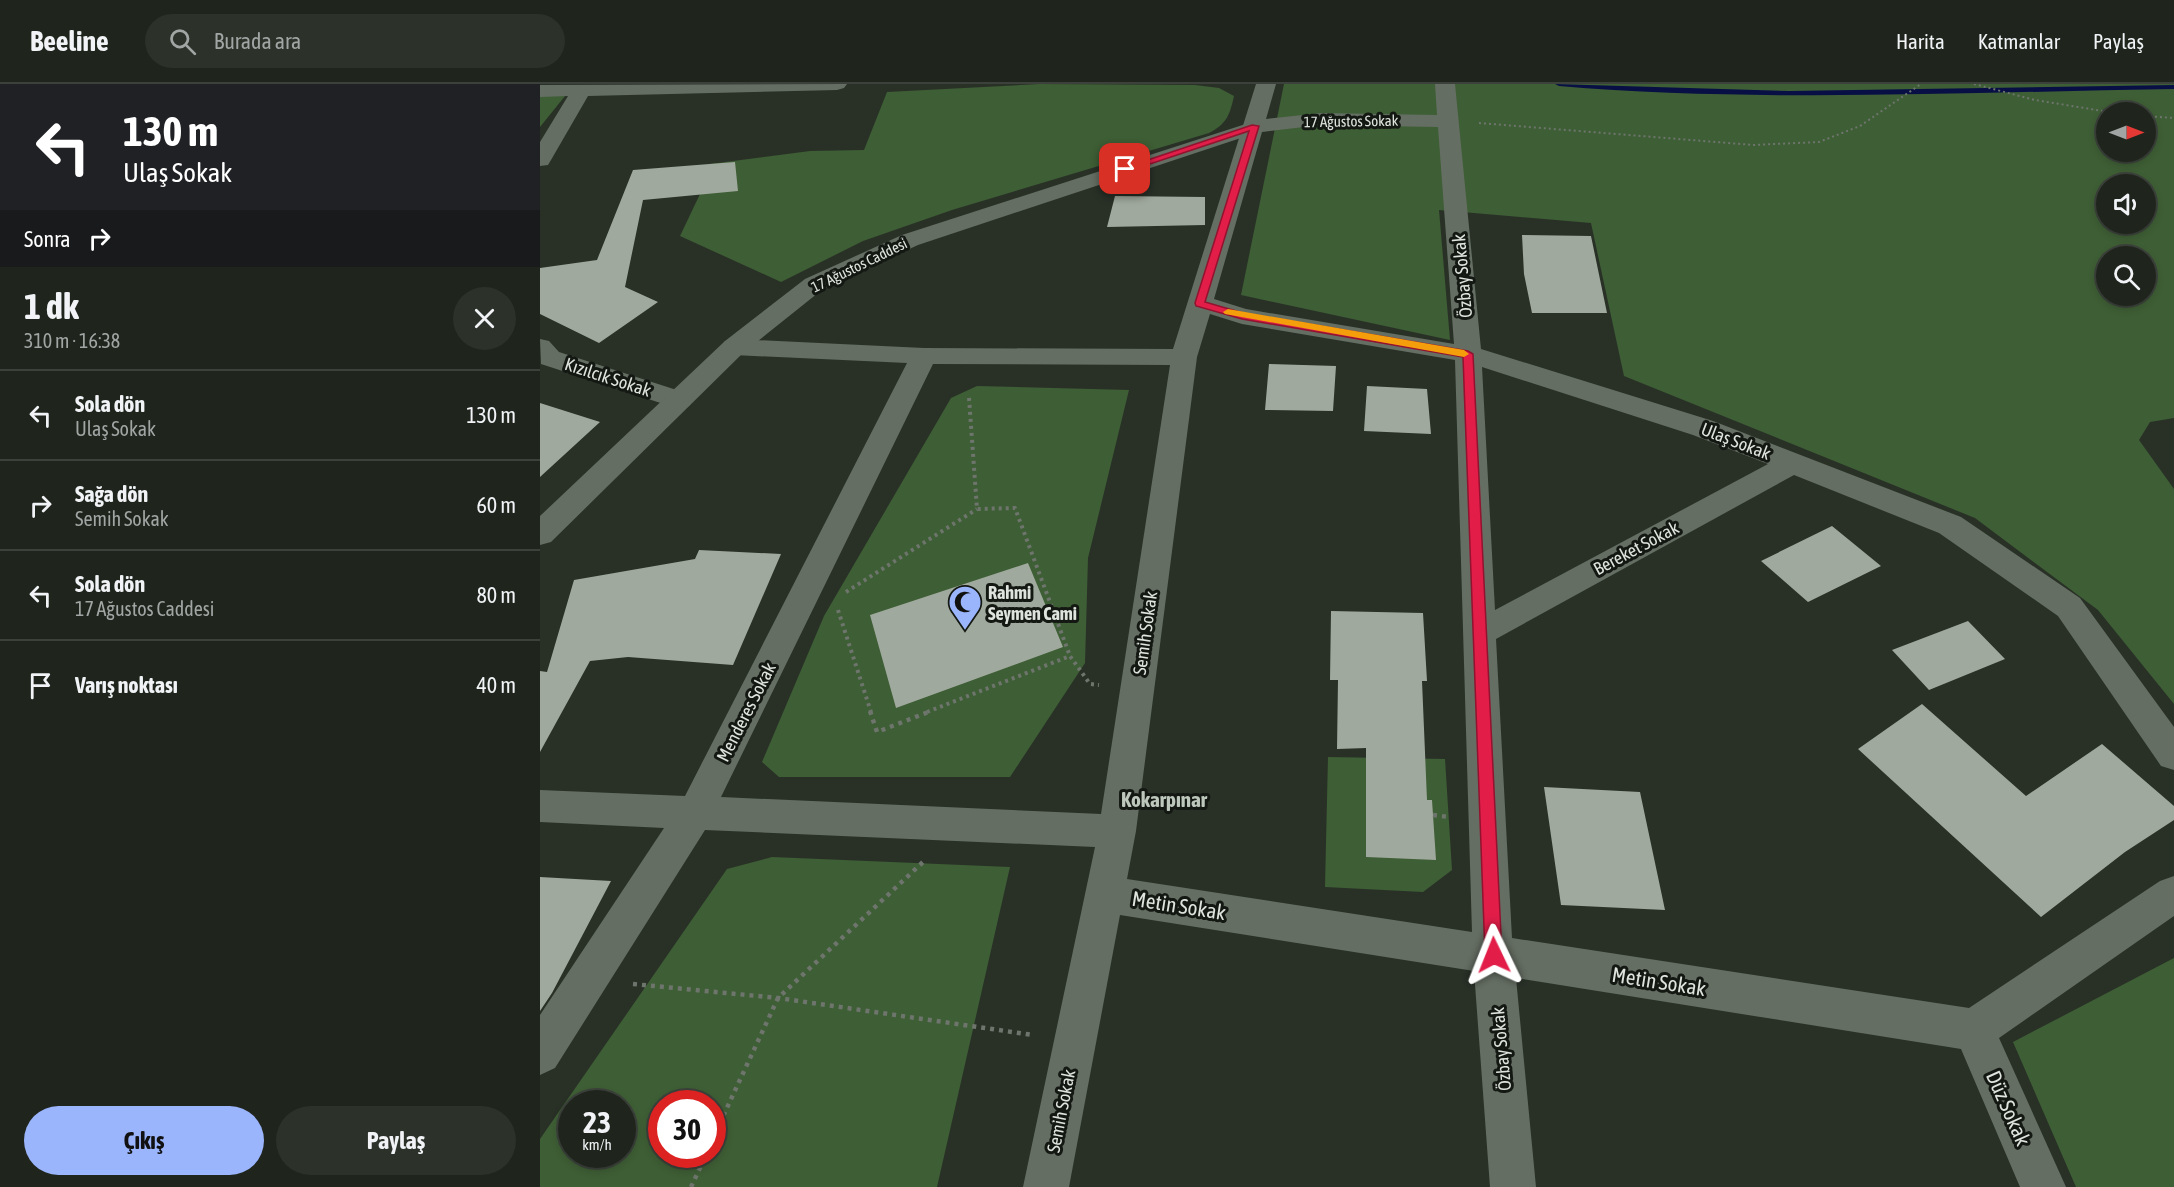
<!DOCTYPE html>
<html lang="tr">
<head>
<meta charset="utf-8">
<style>
	:root { --surface:#1f251d; --page:#2c312a; --text:#f1f3f6; --muted:#a1a5a4; --line:#3c423b; --accent:#9bb5fd }
	body { margin:0; font-family:"Asap Condensed",sans-serif; background:var(--page); color:var(--text); height:100vh; display:flex; flex-direction:column; font-size:22px; white-space:nowrap }
	* { box-sizing:border-box; margin:0 }
	p { font-size:20px; color:var(--muted) }
	.icon { flex:none; width:33px; height:33px; fill:none; stroke:currentColor; stroke-width:2; stroke-linecap:round; stroke-linejoin:round }
	.map { position:relative; flex:1; overflow:hidden }
	.details { display:flex; flex-direction:column; background:var(--surface); width:540px }
	.details>* { flex:none }
	.top-card { background:#202124; color:#fff; overflow:hidden }
	.needle { width:39px; rotate:90deg }
	.controls { position:absolute; left:1556px; top:18px; display:grid; gap:12px }
	.controls a { display:grid; place-items:center; width:60px; height:60px; border-radius:50%; background:var(--surface); box-shadow:0 3px 9px #0003,0 0 0 2px var(--line); font-size:30px }
	.speed { position:absolute; left:18px; top:1006px; display:flex; gap:12px; font-size:30px; font-weight:700; text-align:center }
	.speed>* { display:grid; place-content:center; width:78px; height:78px; border-radius:50%; background:var(--surface); box-shadow:0 3px 9px #0003,0 0 0 2px var(--line); line-height:1 }
	.speed small { font-size:15px; font-weight:400 }
	.speed .limit { border:9px solid #d22; background:#fff; color:#111 }
	.pin { position:absolute; display:grid; place-items:center; width:51px; height:51px; color:#fff; margin:-26px; border-radius:12px; box-shadow:0 3px 9px #0006 }
	.me { position:absolute; width:66px; margin:-33px; rotate:358deg; stroke-linejoin:round; filter:drop-shadow(0 0 4px #0008) }
	.turn { display:flex; align-items:center; gap:21px; height:126px; padding:0 24px; font-size:27px }
	.turn .icon { width:78px; height:78px; stroke-width:2.5 }
	.turn b { display:block; font-size:42px; line-height:51px }
	.then { display:flex; align-items:center; height:57px; padding:0 24px; background:#0003; gap:12px; font-size:22px }
	.round { display:grid; place-items:center; flex:none; width:63px; height:63px; border-radius:32px; background:var(--page) }
	.head { display:flex; align-items:center; justify-content:space-between; height:102px; padding:0 24px }
	h1 { font-size:36px; font-weight:700; line-height:45px }
	.cta { display:flex; gap:12px; margin-top:auto; padding:12px 24px }
	.cta a { flex:1; height:69px; border-radius:36px; background:var(--accent); color:#111; font-size:24px; font-weight:700; line-height:69px; text-align:center }
	.cta a+a { background:var(--page); color:var(--text) }
	ul { padding:0; list-style:none }
	li { display:flex; align-items:center; gap:18px; height:90px; padding:0 24px; border-top:2px solid var(--line) }
	li div { flex:1 }
	li b { display:block; font-size:22px }
	li em { font-style:normal }
	header { display:flex; align-items:center; gap:36px; box-sizing:border-box; height:84px; padding:0 30px; background:var(--surface); border-bottom:2px solid var(--line) }
	header strong { font-size:28px }
	nav { display:flex; gap:33px; margin-inline-start:auto; font-size:21px }
	.search { width:420px; height:54px; background:var(--page); display:flex; align-items:center; gap:15px; box-sizing:border-box; padding:0 21px; border-radius:33px; color:var(--muted); font-size:22px }
	main { display:flex; flex:1; min-height:0 }
	.map>svg:first-child { display:block }
</style>
</head>
<body>
<header>
<strong>Beeline</strong>
<div class="search"><svg class="icon" aria-label="search" viewBox="0 0 24 24"><circle cx="10" cy="10" r="6"/><path d="M15 15l6 6"/></svg>Burada ara</div>
<nav><a>Harita</a><a>Katmanlar</a><a>Paylaş</a></nav>
</header>
<main>
<section class="details">
<div class="top-card">
<div class="turn"><svg class="icon" aria-label="left" viewBox="0 0 24 24"><path d="M17 20v-9H6M10 6l-5 5 5 5"/></svg><div><b>130 m</b>Ulaş Sokak</div></div>
<div class="then">Sonra<svg class="icon" aria-label="right" viewBox="0 0 24 24"><path d="M7 20v-9h11M14 6l5 5-5 5"/></svg></div>
</div>
<div class="head"><div><h1>1 dk</h1><p>310 m · 16:38</p></div><a class="round"><svg class="icon" aria-label="close" viewBox="0 0 24 24"><path d="M6 6l12 12M18 6L6 18"/></svg></a></div>
<ul>
<li><svg class="icon" aria-label="left" viewBox="0 0 24 24"><path d="M17 20v-9H6M10 6l-5 5 5 5"/></svg><div><b>Sola dön</b><p>Ulaş Sokak</p></div><em>130 m</em></li>
<li><svg class="icon" aria-label="right" viewBox="0 0 24 24"><path d="M7 20v-9h11M14 6l5 5-5 5"/></svg><div><b>Sağa dön</b><p>Semih Sokak</p></div><em>60 m</em></li>
<li><svg class="icon" aria-label="left" viewBox="0 0 24 24"><path d="M17 20v-9H6M10 6l-5 5 5 5"/></svg><div><b>Sola dön</b><p>17 Ağustos Caddesi</p></div><em>80 m</em></li>
<li><svg class="icon" aria-label="arrive" viewBox="0 0 24 24"><path d="M6 21V4h12l-3 4 3 4H6"/></svg><div><b>Varış noktası</b></div><em>40 m</em></li>
</ul>
<div class="cta"><a>Çıkış</a><a>Paylaş</a></div>
</section>
<div class="map">
<svg width="1634" height="1103" viewBox="0 0 1634 1103">
	<rect width="100%" height="100%" fill="#293127"/>
	<path fill="#3e5e35" fill-rule="evenodd" d="M500,0L655,1L679,4L694,12C690,30 687,40 669,49L412,126L323,157L241,198L140,152L160,110L170,80L270,67L324,66L347,8Z
		M744,0H1634V334L1610,338L1599,356L1634,405V620L1558,526L1435,434L1084,292L1051,139L899,126L910,256L701,211ZM1566,28H1605V68H1566ZM1566,100H1605V140H1566ZM1566,172H1605V212H1566Z
		M0,12H25L0,43Z
		M437,302L589,306L548,474L545,579L470,693H239L222,678L284,532L411,314Z
		M788,673L905,675L912,786L883,808L785,803Z
		M232,773L470,783L397,1103H0V1055L187,785ZM32,1020H82V1071H32ZM122,1020H172V1071H122Z
		M1634,874V1103H1536L1473,958Z"/>
	<g fill="none" stroke-linecap="round" stroke-linejoin="round">
		<path fill="#080f45" fill-rule="evenodd" d="M1015,0L1249,7L1634,1V5C1430,8 1222,19 1019,2Z"/>
	</g>
	<path fill="#a0a99d" d="M195,78L198,107L103,116L85,203L118,218L59,259L0,230V184L57,176L93,86Z
		M575,112L665,113V141L567,143Z
		M982,151L1051,152L1067,229H992L984,190Z
		M729,280L796,282L793,327L725,326Z
		M827,302L887,305L891,350L824,347Z
		M0,319L60,338L0,393Z
		M1292,442L1341,482L1268,518L1221,477Z
		M159,466L241,470L193,581L88,573L50,577L0,668V587L7,588L34,496L155,475Z
		M488,479L523,563L356,624L330,531Z
		M791,527L883,529L887,597H882L887,716H892L896,776L826,773V664L797,665L798,596H790Z
		M1428,537L1465,575L1389,606L1352,566Z
		M1382,620L1486,712L1562,660L1634,722V736L1585,768L1501,833L1318,665Z
		M1004,703L1100,708L1125,826L1021,821Z
		M0,793L71,797L12,909L0,927Z"/>
	<g fill="none" stroke-linecap="round" stroke-linejoin="round">
		<path stroke="#6e756d" stroke-width="2" stroke-dasharray="2 3" stroke-linecap="butt" d="M1434,0L1495,16L1569,28
			M1605,32L1634,34
			M939,39L1213,61L1279,58L1320,42L1381,0"/>
		<path stroke="#6e756d" stroke-width="4" stroke-dasharray="3 4" stroke-linecap="butt" d="M429,314L437,425L475,424L530,572
			M306,508L437,425
			M298,526L331,628
			M387,628L530,572L550,600L559,601"/>
		<path stroke="#6e756d" stroke-width="4.5" stroke-dasharray="4 5" stroke-linecap="butt" d="M330,627L337,648L391,627
			M893,731L909,733
			M93,900L238,914L493,951
			M172,1056L238,914L383,778
			M151,1103L166,1071"/>
		<path fill="#656e63" fill-rule="evenodd" d="M307,0L304,4L297,6L48,12L11,76L8,81L0,82V58L28,12L0,13V1Z
			M716,0H736L726,35L781,29L897,31L895,0H915L941,265L1173,337L1421,433L1540,514L1634,643V686L1621,682L1518,532L1399,449L1254,391L956,555L972,854L1429,924L1620,797L1634,792V832L1459,954L1526,1103H1480L1421,965L976,894L996,1103H950L934,887L580,831L529,1103H483L555,763L165,746L15,984L0,991V931L124,744L0,738V706L145,712L367,279L194,271L185,269L181,263L185,257L194,255L384,264L633,265ZM781,41L898,43L914,260L706,225L674,215L722,48ZM670,230L702,240L915,276L932,848L587,795L596,747L657,273ZM393,280L630,281L561,730L181,713ZM942,283L1153,351L1228,380L955,526Z
			M0,255L9,257L19,268L149,310L153,316L149,322L139,325L1,280Z"/>
		<path fill="#656e63" fill-rule="evenodd" d="M715,37L722,39L725,43L722,47L378,161L283,205L203,269L11,458L0,461V432L185,257L265,195L362,151Z"/>
	</g>
	<path fill="#e11d48" stroke="#92132f" stroke-width="1.5" d="M712,41L719,42L665,218L703,229L928,267L933,270L962,871L959,877L954,879L948,877L945,871L923,273L702,235L656,222L655,219L709,47L589,87L581,85Z"/>
	<path fill="#f59e0b" d="M688,225L924,266L929,270L924,273L685,230L683,228Z"/>
	<defs>
		<g id="mosque-pin" transform="scale(1.725)"><path d="M0 17L-7.5 6A9.5 9.5 0 1 1 7.5 6Z" fill="#9bb5fd" stroke="#141813"/><path d="M3.5-4.9A6 6 0 1 0 3.5 4.9A5 5 0 1 1 3.5-4.9Z" fill="#111"/></g>
	</defs>
	<g fill-rule="evenodd">
		<use href="#mosque-pin" x="425" y="518"/>
	</g>
	<g text-anchor="middle" dominant-baseline="central" stroke-width="6" stroke-linejoin="round" paint-order="stroke">
		<g font-size="15" fill="#dfe4de" stroke="#141813">
			<text transform="translate(811 37) rotate(-1)">17 Ağustos Sokak</text>
			<text transform="translate(319 181) rotate(-26)">17 Ağustos Caddesi</text>
		</g>
		<g font-size="18" fill="#dfe4de" stroke="#141813">
			<text transform="translate(922 192) rotate(-95)">Özbay Sokak</text>
			<text transform="translate(68 293) rotate(18)">Kızılcık Sokak</text>
			<text transform="translate(1196 357) rotate(21)">Ulaş Sokak</text>
			<text transform="translate(1096 464) rotate(-28)">Bereket Sokak</text>
			<text transform="translate(605 549) rotate(-82)">Semih Sokak</text>
			<text transform="translate(206 628) rotate(-63)">Menderes Sokak</text>
			<text transform="translate(961 965) rotate(-95)">Özbay Sokak</text>
			<text transform="translate(521 1027) rotate(-79)">Semih Sokak</text>
		</g>
		<g font-size="18" font-weight="bold" fill="#dfe4de" stroke="#141813" text-anchor="start">
			<text x="448" y="508">Rahmi<tspan x="448" dy="21">Seymen Cami</tspan></text>
		</g>
		<g font-size="21" font-weight="bold" fill="#bdc7bb" stroke="#141813">
			<text x="624" y="715">Kokarpınar</text>
		</g>
		<g font-size="21" fill="#dfe4de" stroke="#141813">
			<text transform="translate(639 821) rotate(9)">Metin Sokak</text>
			<text transform="translate(1119 897) rotate(9)">Metin Sokak</text>
			<text transform="translate(1469 1024) rotate(66)">Düz Sokak</text>
		</g>
	</g>
</svg>
<div class="controls">
<a><svg class="needle" viewBox="-14 -14 28 28"><path d="M0-13l5 13h-10z" fill="#e53935"/><path d="M0 13l5-13h-10z" fill="#a1a5a4"/></svg></a>
<a><svg class="icon" aria-label="sound" viewBox="0 0 24 24"><path d="M4 9h4l5-4v14l-5-4H4zM17 9q2 3 0 6"/></svg></a>
<a><svg class="icon" aria-label="search" viewBox="0 0 24 24"><circle cx="10" cy="10" r="6"/><path d="M15 15l6 6"/></svg></a>
</div>
<div class="speed"><div>23<small>km/h</small></div><div class="limit">30</div></div>
<div class="pin" style="left:585px;top:85px;background:#d93025"><svg class="icon" aria-label="arrive" viewBox="0 0 24 24"><path d="M6 21V4h12l-3 4 3 4H6"/></svg></div>
<svg class="me" style="left:954px;top:871px" viewBox="-20 -20 40 40"><path d="M0-17L14 15 0 8-14 15z" fill="#e11d48" stroke="#fff" stroke-width="4"/></svg>
</div>
</main>
</body>
</html>
